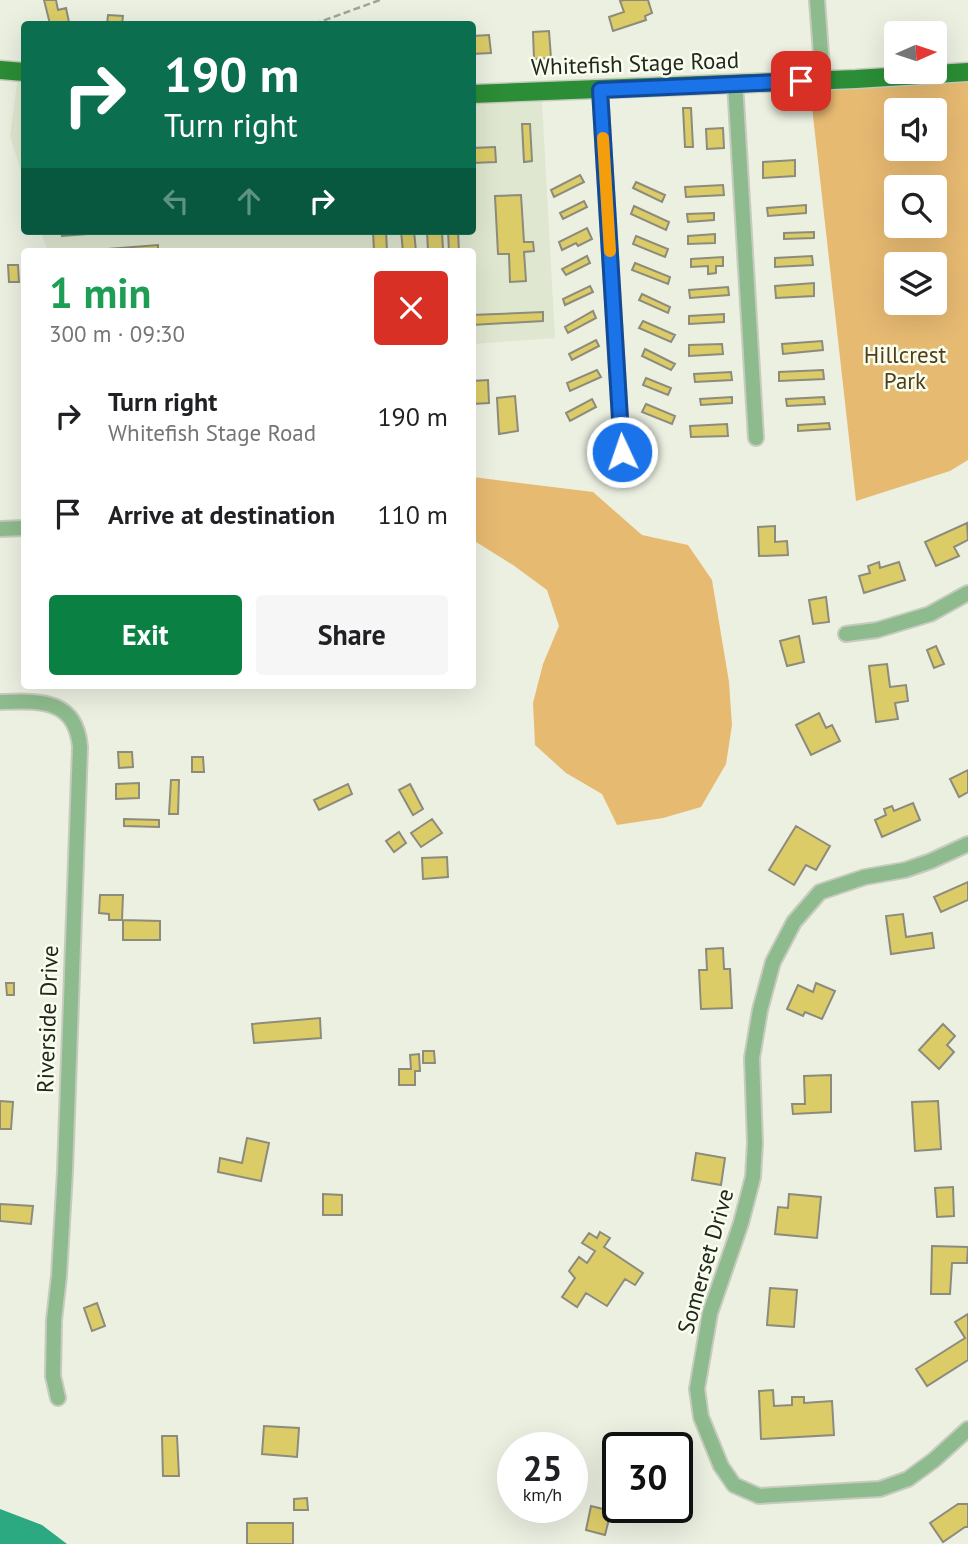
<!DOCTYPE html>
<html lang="en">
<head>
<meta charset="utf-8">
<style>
	:root { --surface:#fff; --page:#f6f6f6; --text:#202124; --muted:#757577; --accent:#0b8043 }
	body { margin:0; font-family:"PT Sans",sans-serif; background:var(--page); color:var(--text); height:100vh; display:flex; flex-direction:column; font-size:26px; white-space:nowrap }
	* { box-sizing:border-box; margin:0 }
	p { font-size:23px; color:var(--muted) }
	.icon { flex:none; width:38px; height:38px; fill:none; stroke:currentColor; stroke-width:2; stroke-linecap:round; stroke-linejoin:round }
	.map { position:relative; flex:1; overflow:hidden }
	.panel { position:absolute; left:21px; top:248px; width:455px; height:441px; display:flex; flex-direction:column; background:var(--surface); border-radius:7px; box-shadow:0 7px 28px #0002 }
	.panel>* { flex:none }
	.banner { position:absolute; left:21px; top:21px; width:455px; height:214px; border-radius:7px; box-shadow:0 7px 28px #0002; background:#0b6e4f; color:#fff; overflow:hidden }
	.needle { width:46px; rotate:87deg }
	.fabs { position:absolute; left:884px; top:21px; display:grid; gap:14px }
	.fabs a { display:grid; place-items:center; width:63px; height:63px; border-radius:7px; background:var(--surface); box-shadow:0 7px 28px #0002; font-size:35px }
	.speed { position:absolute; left:497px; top:1432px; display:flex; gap:14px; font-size:35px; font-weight:700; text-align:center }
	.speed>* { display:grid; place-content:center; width:91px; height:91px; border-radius:50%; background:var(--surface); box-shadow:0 7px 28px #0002; line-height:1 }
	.speed small { font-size:18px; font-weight:400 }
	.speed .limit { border:4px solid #111; border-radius:10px; background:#fff; color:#111 }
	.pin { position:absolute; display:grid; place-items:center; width:60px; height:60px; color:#fff; margin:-30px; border-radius:14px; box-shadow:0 4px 10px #0006 }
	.me { position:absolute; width:77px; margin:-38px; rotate:357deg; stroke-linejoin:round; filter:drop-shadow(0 0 5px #0008) }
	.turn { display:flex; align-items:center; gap:24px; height:147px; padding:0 28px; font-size:32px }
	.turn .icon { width:91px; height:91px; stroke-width:2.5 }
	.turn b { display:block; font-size:49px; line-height:60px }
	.lanes { display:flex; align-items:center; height:66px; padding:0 28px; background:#0003; justify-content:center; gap:35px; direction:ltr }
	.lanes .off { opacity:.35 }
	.round { display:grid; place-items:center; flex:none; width:74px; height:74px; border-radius:7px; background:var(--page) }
	.headline { display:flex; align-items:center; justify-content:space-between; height:119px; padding:0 28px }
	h1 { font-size:42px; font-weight:700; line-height:52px; color:#1e9e55 }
	.button { display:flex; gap:14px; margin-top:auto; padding:14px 28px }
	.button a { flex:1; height:80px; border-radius:7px; background:var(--accent); color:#fff; font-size:28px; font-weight:700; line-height:80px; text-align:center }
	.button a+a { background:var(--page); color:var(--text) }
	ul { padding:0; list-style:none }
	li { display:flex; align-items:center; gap:21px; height:98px; padding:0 28px }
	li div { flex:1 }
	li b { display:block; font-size:26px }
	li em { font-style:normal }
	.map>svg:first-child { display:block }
</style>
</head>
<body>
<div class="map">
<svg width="968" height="1544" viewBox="0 0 968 1544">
	<rect width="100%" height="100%" fill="#ebf0e1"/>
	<path fill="#dfe7d0" d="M18,76L24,77V181L10,136Z
		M542,102L555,338L473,344L472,252H48L41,231H472L473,103Z"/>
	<path fill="#e7ba72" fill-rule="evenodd" d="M968,80V460L950,471L856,501L810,89ZM896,110H934V149H896ZM896,187H934V226H896ZM896,264H934V303H896Z
		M473,477L593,492L642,535L688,545L712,580L729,682L732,725L726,764L701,807L663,818L617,825L602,794L566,773L535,745L533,703L543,664L559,626L547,590L513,565L473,540Z"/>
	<path fill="#2ca981" d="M0,1509L42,1525L67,1544H0Z"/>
	<path fill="#dccc68" stroke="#8d8b7c" stroke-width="2" d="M44,0H56L58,10L66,8L69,22L50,24Z
		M624,0H648L652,13L645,16L646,20L613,31L609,17L624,12L620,1Z
		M108,15L123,16L122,24H107Z
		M549,31L551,58L534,59L533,32Z
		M489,35L491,53L472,54V36Z
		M683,108H691L693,147H685Z
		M522,124H530L532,161L524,162Z
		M723,128L724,148L707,149L706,129Z
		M495,147L496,162L472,163V148Z
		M795,160V176L763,178V162Z
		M580,175L584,182L554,197L551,190Z
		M636,182L665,195L662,202L633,188Z
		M723,185L724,195L686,197L685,187Z
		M521,195L524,242H533L534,251L524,252L526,281L510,282L509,254H498L495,196Z
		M584,201L587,207L563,219L560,213Z
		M806,205V213L768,216L767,208Z
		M634,206L669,222L666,230L631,214Z
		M714,213V220L688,222L687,214Z
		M587,228L592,239L578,246L576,243L562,250L559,242Z
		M61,231H128L62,236Z
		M373,231H386L387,251H374Z
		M401,231H414L416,251L403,252Z
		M427,231H442L443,250L428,251Z
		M448,231H458L459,252H449Z
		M814,232V238L784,239V233Z
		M715,234V243L688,244V236Z
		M636,236L668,249L665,257L633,244Z
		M158,245V252H69Z
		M587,256L590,263L566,275L562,269Z
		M812,256L813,265L775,267V258Z
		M723,257V266H716V273L708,274V266L691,267V259Z
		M635,263L670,277L668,284L632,270Z
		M8,265H18L19,282H9Z
		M814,283V296L776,298L775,286Z
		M590,286L593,292L565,305L563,299Z
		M728,287L729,295L690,298L689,290Z
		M642,294L670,307L668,313L639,300Z
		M593,311L596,318L568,333L565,327Z
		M543,312V321L472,325V315Z
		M724,314V322L689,324V316Z
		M643,321L675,335L671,342L639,328Z
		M596,340L599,346L572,360L569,354Z
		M822,341L823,350L783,354L782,344Z
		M722,344L723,354L689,356V345Z
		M645,349L675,364L671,370L642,356Z
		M597,370L601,377L570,391L567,383Z
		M823,370L824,379L779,381V372Z
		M731,372L732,380L695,382L694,374Z
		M646,378L671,388L668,395L643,385Z
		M488,380L489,403L473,404L472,381Z
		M515,396L518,431L499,434L497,398Z
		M732,397V403L701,405L700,399Z
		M824,397L825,404L787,406L786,399Z
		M592,399L596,407L570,421L566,413Z
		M646,404L675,416L672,424L642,412Z
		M829,423L830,429L798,431V425Z
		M727,424L728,436L691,437L690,426Z
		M967,523L968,540L954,547L959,556L936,566L925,542Z
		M775,526V542L787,541L788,555L759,556L758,527Z
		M879,562L880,568L899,562L905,580L864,593L859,576L870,573L868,566Z
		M826,597L829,622L813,624L809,600Z
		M799,636L804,662L787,666L780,641Z
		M936,646L944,664L934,668L927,650Z
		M887,664L890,687L906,685L908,701L895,703L898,719L876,722L869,666Z
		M819,713L826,728L832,725L840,741L811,755L796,725Z
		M118,752H132L133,767L119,768Z
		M192,757H203L204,772H192Z
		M968,770V792L959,797L950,779Z
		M171,780H179L178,814H169Z
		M139,783V798L116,799V784Z
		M348,784L352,794L319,810L314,800Z
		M410,784L423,809L413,815L399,790Z
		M913,803L920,820L882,837L875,820L886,815L884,809L892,806L894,811Z
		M124,819L159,820V827L124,826Z
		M432,819L442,833L421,847L411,833Z
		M796,826L830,846L816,870L806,865L794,885L769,870Z
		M399,832L406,843L394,852L386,841Z
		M447,857L448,877L423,879L422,858Z
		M968,882V900L941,912L934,897Z
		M100,895H123L122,920H109V914L99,913Z
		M903,914L906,937L932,933L934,948L891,954L886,916Z
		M123,920L160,921V940H123Z
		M723,948L724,969H730L732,1008L701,1009L699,970H707L706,949Z
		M6,983H14V995H7Z
		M816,983L835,991L822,1019L805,1012L803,1016L787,1009L798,985L813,992Z
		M320,1018L321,1038L254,1043L252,1024Z
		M943,1024L955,1036L947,1045L954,1052L939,1069L919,1050Z
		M423,1051H434L435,1063H423Z
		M419,1054L420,1071H415V1085H399V1069H411L410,1055Z
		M831,1075V1112L793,1114L792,1104H805L804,1076Z
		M0,1101L13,1102L11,1129H0Z
		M938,1101L941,1149L915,1151L912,1102Z
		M247,1138L269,1143L261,1181L218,1172L220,1158L242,1163Z
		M696,1153L725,1158L721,1185L692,1180Z
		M953,1187L954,1216L937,1217L935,1188Z
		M323,1194L342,1195V1215H323Z
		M789,1194L821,1197L817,1238L775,1234L778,1207L788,1208Z
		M0,1204L33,1206L31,1224L0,1221Z
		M600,1232L610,1238L604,1247L643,1273L635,1285L625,1279L607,1306L586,1293L577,1307L562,1297L575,1278L569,1271L579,1257L587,1263L595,1251L582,1243L589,1233L597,1238Z
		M932,1246L968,1247L967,1263H952L950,1294H931Z
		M770,1288L797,1290L794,1327L767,1325Z
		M97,1303L105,1326L92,1331L84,1308Z
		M968,1314V1360L927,1386L916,1369L965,1338L955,1322Z
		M773,1390L774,1406L792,1405V1397H804V1403L832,1401L834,1435L761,1439L759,1391Z
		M264,1426L299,1428L297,1457L262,1454Z
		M162,1436H177L179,1476H163Z
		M572,1476L585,1479L578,1504L572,1503Z
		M307,1498L308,1510H294V1499Z
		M958,1504H968V1527H965L943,1542L930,1523Z
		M591,1506L611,1511L605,1535L586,1530Z
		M247,1523H293V1544H247Z"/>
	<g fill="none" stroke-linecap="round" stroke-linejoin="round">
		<g stroke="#c7cbbe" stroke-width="18">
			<path id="minor" d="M817,0L823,81
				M735,83L756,438
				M600,90L622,451
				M0,529L24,528
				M846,634L877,630L930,614L968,593
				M0,702C39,701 76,698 80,747L65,1171L59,1276L54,1320L53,1376L58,1398
				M968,844L931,861L905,870L865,877L820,892L794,922L773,962L760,1010L752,1058L755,1143L753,1177L741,1223L710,1313L697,1389L701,1417L721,1466L734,1485L759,1496L880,1489L908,1479L934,1460L968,1429"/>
		</g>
		<g stroke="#c7cbbe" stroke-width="21">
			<path id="major" d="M0,70L24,72
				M472,94L856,79L968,72"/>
		</g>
		<path stroke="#a1a499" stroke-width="2.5" stroke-dasharray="7 3.5" stroke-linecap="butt" d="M314,24L380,0"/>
		<use href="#minor" stroke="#8dbb8d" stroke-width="14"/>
		<use href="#major" stroke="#2b8d35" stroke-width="18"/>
	</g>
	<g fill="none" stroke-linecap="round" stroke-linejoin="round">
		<g stroke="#114b97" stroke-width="18">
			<path id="route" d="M622,452L600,90L801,81"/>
		</g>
		<use href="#route" stroke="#1a73e8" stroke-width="12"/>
		<path stroke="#f59e0b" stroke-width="12" d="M603,138L610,251"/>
	</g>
	<g text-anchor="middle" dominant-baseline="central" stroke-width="5" stroke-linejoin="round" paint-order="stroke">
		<g font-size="23" fill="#23251f" stroke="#f8feee">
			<text transform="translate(635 63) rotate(-2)">Whitefish Stage Road</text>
			<text transform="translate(47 1019) rotate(-88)">Riverside Drive</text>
			<text transform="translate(705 1261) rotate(-74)">Somerset Drive</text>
		</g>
		<g font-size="23" fill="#523c17" stroke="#f8feee">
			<text x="905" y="354">Hillcrest<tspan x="905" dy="26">Park</tspan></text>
		</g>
	</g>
</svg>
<div class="fabs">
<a><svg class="needle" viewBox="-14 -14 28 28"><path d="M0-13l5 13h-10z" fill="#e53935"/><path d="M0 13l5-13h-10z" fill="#757577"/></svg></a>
<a><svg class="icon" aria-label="sound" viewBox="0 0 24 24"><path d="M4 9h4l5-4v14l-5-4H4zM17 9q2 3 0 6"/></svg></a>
<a><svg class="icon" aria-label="search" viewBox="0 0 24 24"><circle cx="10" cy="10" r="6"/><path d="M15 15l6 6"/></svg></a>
<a><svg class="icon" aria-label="layers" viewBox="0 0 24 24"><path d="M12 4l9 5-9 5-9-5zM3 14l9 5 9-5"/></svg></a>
</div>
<div class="speed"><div>25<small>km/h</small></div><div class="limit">30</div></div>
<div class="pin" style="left:801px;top:81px;background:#d93025"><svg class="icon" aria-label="arrive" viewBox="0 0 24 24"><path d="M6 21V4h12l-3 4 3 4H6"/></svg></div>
<svg class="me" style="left:622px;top:452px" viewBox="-20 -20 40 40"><circle r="17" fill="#1a73e8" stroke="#fff" stroke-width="3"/><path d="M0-11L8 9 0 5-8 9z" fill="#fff"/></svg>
<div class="banner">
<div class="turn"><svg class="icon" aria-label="right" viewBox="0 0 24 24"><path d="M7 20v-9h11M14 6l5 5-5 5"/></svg><div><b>190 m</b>Turn right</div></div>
<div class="lanes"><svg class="icon off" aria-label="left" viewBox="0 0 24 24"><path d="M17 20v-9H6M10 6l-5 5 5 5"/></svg><svg class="icon off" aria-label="ahead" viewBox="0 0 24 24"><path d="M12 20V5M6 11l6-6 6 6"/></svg><svg class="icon" aria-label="right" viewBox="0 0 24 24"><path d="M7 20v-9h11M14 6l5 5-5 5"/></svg></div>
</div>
<section class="panel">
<div class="headline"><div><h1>1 min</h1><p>300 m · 09:30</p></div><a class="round" style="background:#d93025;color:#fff"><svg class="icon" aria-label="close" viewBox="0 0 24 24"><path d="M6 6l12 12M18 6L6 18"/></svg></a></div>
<ul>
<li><svg class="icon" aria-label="right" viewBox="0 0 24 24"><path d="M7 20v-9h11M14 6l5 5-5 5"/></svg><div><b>Turn right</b><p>Whitefish Stage Road</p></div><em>190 m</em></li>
<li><svg class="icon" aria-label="arrive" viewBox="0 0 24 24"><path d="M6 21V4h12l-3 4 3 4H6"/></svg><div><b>Arrive at destination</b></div><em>110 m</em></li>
</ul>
<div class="button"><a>Exit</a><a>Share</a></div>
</section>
</div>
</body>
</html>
